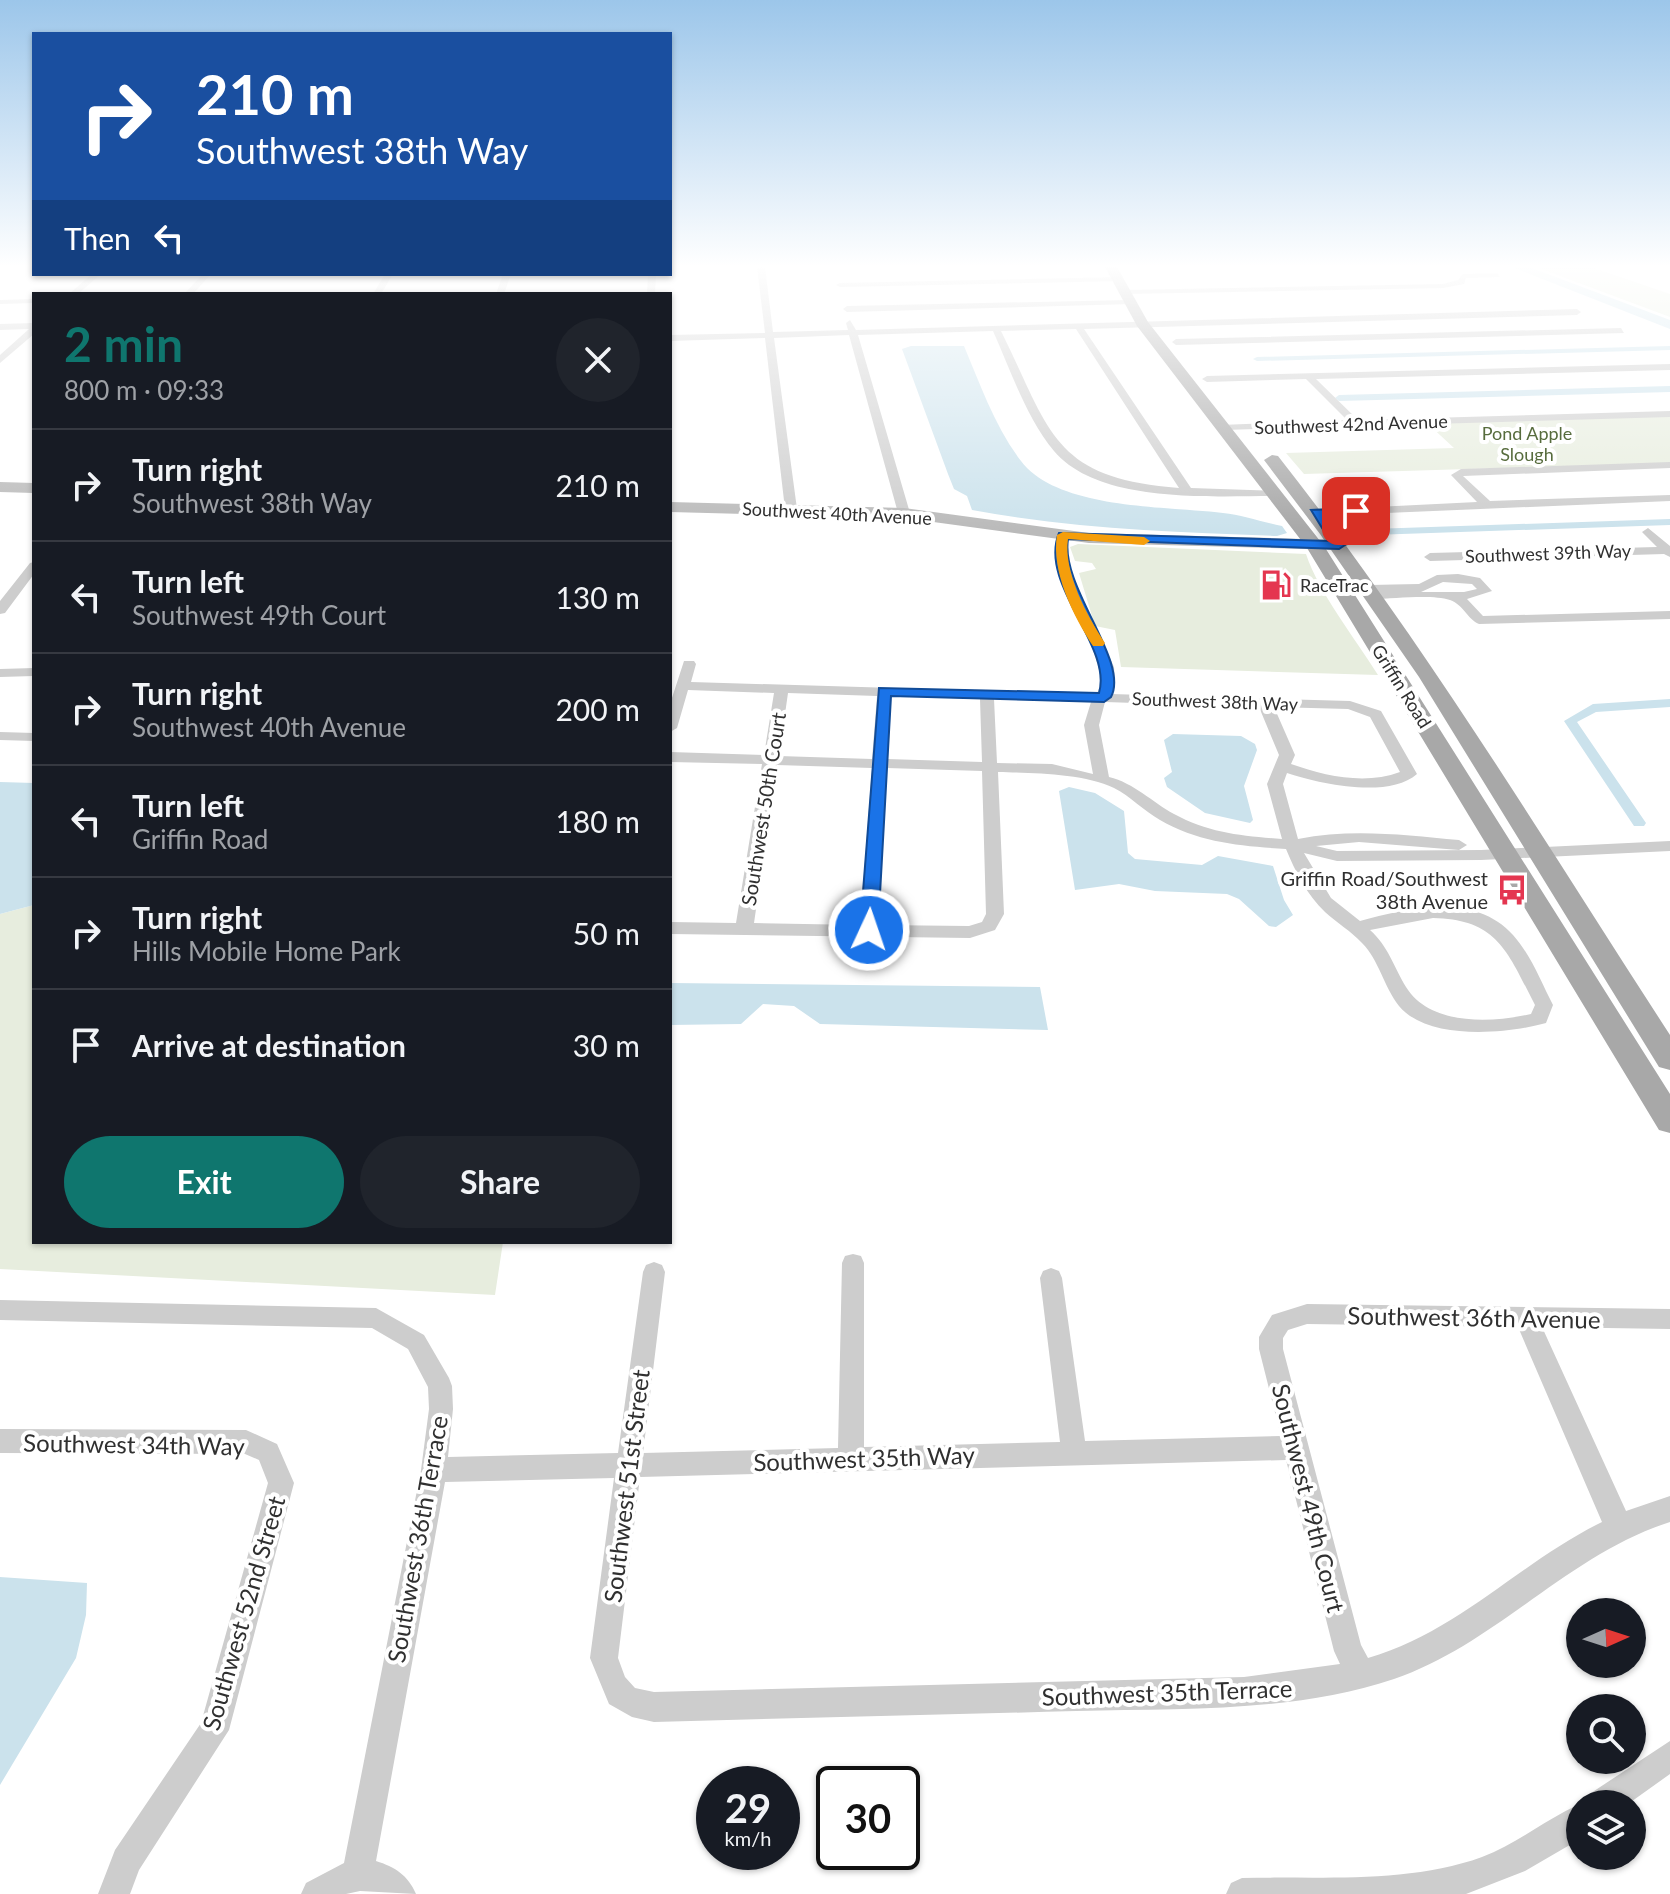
<!DOCTYPE html>
<html lang="en">
<head>
<meta charset="utf-8">
<style>
	:root { --surface:#171b24; --page:#20242c; --text:#f1f3f6; --muted:#9ea1a6; --line:#363941; --accent:#0f766e }
	body { margin:0; font-family:Lato,sans-serif; background:var(--page); color:var(--text); height:100vh; display:flex; flex-direction:column; font-size:30px; white-space:nowrap }
	* { box-sizing:border-box; margin:0 }
	p { font-size:26px; color:var(--muted) }
	.icon { flex:none; width:44px; height:44px; fill:none; stroke:currentColor; stroke-width:2; stroke-linecap:round; stroke-linejoin:round }
	.map { position:relative; flex:1; overflow:hidden }
	.details { position:absolute; left:32px; top:292px; width:640px; height:952px; display:flex; flex-direction:column; background:var(--surface); border-radius:0px; box-shadow:0 2px 6px #0004 }
	.details>* { flex:none }
	.banner { position:absolute; left:32px; top:32px; width:640px; height:244px; border-radius:0px; box-shadow:0 2px 6px #0004; background:#1a4fa0; color:#fff; overflow:hidden }
	.needle { width:52px; rotate:87deg }
	.buttons { position:absolute; left:1566px; top:1598px; display:grid; gap:16px }
	.buttons a { display:grid; place-items:center; width:80px; height:80px; border-radius:50%; background:var(--surface); box-shadow:0 2px 6px #0004; font-size:40px }
	.speed { position:absolute; left:696px; top:1766px; display:flex; gap:16px; font-size:40px; font-weight:700; text-align:center }
	.speed>* { display:grid; place-content:center; width:104px; height:104px; border-radius:50%; background:var(--surface); box-shadow:0 2px 6px #0004; line-height:1 }
	.speed small { font-size:20px; font-weight:400 }
	.speed .limit { border:4px solid #111; border-radius:12px; background:#fff; color:#111 }
	.pin { position:absolute; display:grid; place-items:center; width:68px; height:68px; color:#fff; margin:-34px; border-radius:16px; box-shadow:0 4px 12px #0006 }
	.me { position:absolute; width:88px; margin:-44px; rotate:3deg; stroke-linejoin:round; filter:drop-shadow(0 0 6px #0008) }
	.turn { display:flex; align-items:center; gap:28px; height:168px; padding:0 32px; font-size:36px }
	.turn .icon { width:104px; height:104px; stroke-width:2.5 }
	.turn b { display:block; font-size:56px; line-height:68px }
	.then { display:flex; align-items:center; height:76px; padding:0 32px; background:#0003; gap:16px; font-size:30px }
	.round { display:grid; place-items:center; flex:none; width:84px; height:84px; border-radius:42px; background:var(--page) }
	.head { display:flex; align-items:center; justify-content:space-between; height:136px; padding:0 32px }
	h1 { font-size:48px; font-weight:700; line-height:60px; color:var(--accent) }
	.button { display:flex; gap:16px; margin-top:auto; padding:16px 32px }
	.button a { flex:1; height:92px; border-radius:48px; background:var(--accent); color:#fff; font-size:32px; font-weight:700; line-height:92px; text-align:center }
	.button a+a { background:var(--page); color:var(--text) }
	ul { padding:0; list-style:none }
	li { display:flex; align-items:center; gap:24px; height:112px; padding:0 32px; border-top:2px solid var(--line) }
	li div { flex:1 }
	li b { display:block; font-size:30px }
	li em { font-style:normal }
	.map>svg:first-child { display:block }
</style>
</head>
<body>
<div class="map">
<svg width="1670" height="1894" viewBox="0 0 1670 1894">
	<rect width="100%" height="100%" fill="#fff"/>
	<path fill="#e7edde" d="M1536,267H1591L1670,294V317Z
		M1670,416V463L1304,474L1286,453L1454,448L1427,423Z
		M1078,544L1306,554C1319,593 1355,638 1378,675L1121,667L1115,630L1095,626L1079,573L1096,569L1092,563L1075,561L1070,547Z
		M34,905V1242H503L495,1295L0,1269V914Z"/>
	<path fill="#cbe2ec" d="M911,346H964C980,384 995,427 1021,461C1058,510 1167,506 1223,513C1242,515 1262,522 1282,526L1287,533L1277,536C1174,532 1074,529 972,510L967,496L954,489L948,474L902,349Z
		M1173,734L1241,736L1255,744L1257,750L1244,786L1253,820L1250,823L1205,813L1167,787L1164,778L1172,772L1164,740Z
		M0,782L34,783V905L0,914Z
		M1069,787L1095,793L1124,811L1128,853L1135,859L1202,865L1218,856L1273,866L1284,900L1293,915L1276,927L1269,926L1239,899L1227,894L1155,891L1119,884L1075,890L1059,791Z
		M670,983L1040,987L1048,1030L820,1024L794,1006L763,1004L741,1024L670,1025Z
		M0,1577L87,1583L86,1615L76,1658L0,1785Z"/>
	<g fill="none" stroke-linecap="round" stroke-linejoin="round">
		<path fill="#cbe2ec" fill-rule="evenodd" d="M1670,346V350L1257,361L1253,359L1257,357Z
			M1670,386V392L1339,401L1335,398L1339,395Z
			M1670,519V525L1372,535L1367,532L1372,529Z
			M1670,699V707L1596,712L1577,722L1646,823L1644,826H1634L1564,721L1593,704Z"/>
		<path fill="#cbe2ec" fill-rule="evenodd" d="M1512,267H1529L1670,320V329Z"/>
		<path fill="#cdcdcd" fill-rule="evenodd" d="M757,267H765L773,332L848,330L846,323L850,320L856,330L1577,309L1581,312L1577,315L1084,329L1191,488L1279,491L1281,493L1275,496C1211,496 1099,504 1054,451C1026,417 1011,371 993,331L858,335L910,513L904,516L898,513L849,335L774,338L797,509L791,512L785,509L765,338L670,341V335L765,333ZM1076,329L1179,488C1052,478 1051,432 1001,331Z
			M1497,273L1500,277L1466,278L1464,284L1443,288L1124,294L1120,292L1124,290L1443,284L1458,280L1463,274Z
			M92,274H101L78,294H69Z
			M203,274H211L193,294H184Z
			M385,274H393L381,294H373Z
			M503,274H511L504,294H496Z
			M648,274H656L655,294H647Z
			M1119,277L1122,281L840,287L836,285L840,283Z
			M34,299V303L0,304V300Z
			M1128,300L1131,304L847,312L843,309L847,306Z
			M34,323V334L0,363V355L29,329L0,330V324Z
			M1621,328L1624,333L1176,345L1172,342L1176,339Z
			M1670,364V370L1316,379L1358,420L1670,411V417L1224,430L1219,427L1220,425L1347,420L1306,379L1207,382L1202,379L1207,376Z
			M1670,462V468L1463,476L1490,501L1670,495V501L1315,516L1309,513L1315,510L1477,502L1451,475L1461,469Z
			M1648,528L1670,546V557L1664,554L1430,561L1424,557L1430,553L1657,547L1642,532Z
			M1063,531L1069,535C1062,583 1097,625 1114,667L1115,682L1111,694L1350,701L1381,711L1417,774C1389,799 1320,784 1287,773L1283,784L1298,839C1352,828 1405,835 1459,840L1467,845L1459,850L1359,842L1316,846L1337,851L1481,850L1670,841V851L1481,860L1337,861L1304,853L1331,898L1360,921C1407,908 1475,892 1513,935C1531,955 1541,982 1553,1005L1546,1023C1507,1034 1428,1041 1399,1006C1384,987 1379,960 1362,943C1351,931 1337,923 1325,912C1307,895 1295,871 1286,849C1241,846 1200,843 1160,820C1144,811 1130,796 1114,788C1083,773 1031,773 998,772L1004,914L995,930L970,938L670,934V922L736,923L762,764L670,762V752L764,755L774,693L688,690L677,728L670,732V704L684,661H694L696,664L691,682L1097,694C1115,658 1048,591 1057,535ZM788,693L877,696L872,759L779,756ZM891,696L980,699L982,762L887,759ZM994,699L1091,702L1084,725L1093,774L1052,764L997,763ZM1105,702L1259,707L1279,755L1267,784L1282,839C1242,836 1209,833 1174,814C1152,802 1134,783 1109,777L1099,725ZM1274,707L1348,709L1370,717L1400,772C1365,785 1325,776 1291,764L1295,755ZM777,765L872,768L860,925L754,923ZM887,768L982,771L986,914L982,922L969,926L878,925ZM1433,918C1498,919 1508,953 1535,1005L1531,1014C1492,1023 1430,1026 1406,987C1394,967 1388,946 1370,930Z
			M34,562V574L5,613L0,614V601L30,563Z
			M1458,574L1480,578L1492,591L1467,599L1483,616L1670,611V619L1479,624C1467,619 1464,605 1450,600C1431,594 1394,599 1373,599L1369,598L1368,593L1363,589L1369,585L1419,584L1437,575ZM1443,582L1472,584L1477,589L1464,592H1421Z
			M34,668V676L0,677V669Z
			M0,732L34,733V741L0,740Z
			M853,1254L861,1256L864,1263V1447L1060,1442L1040,1278L1043,1271L1051,1268L1059,1271L1062,1278L1085,1441L1281,1436L1259,1349V1337L1272,1315L1307,1304L1670,1309V1329L1542,1327L1626,1511L1670,1496V1522C1567,1555 1496,1644 1394,1679C1292,1713 1182,1708 1076,1711C936,1715 795,1718 654,1722L632,1717L609,1704L590,1658L614,1478L445,1482L376,1861C395,1867 408,1875 416,1894L360,1891L346,1894H301L306,1883L344,1863L421,1470L429,1409L428,1387L408,1349L372,1328L0,1320V1300L376,1308L424,1335L449,1378L452,1386L453,1409L448,1457L618,1453L643,1272L646,1265L654,1262L662,1265L665,1272L643,1453L838,1448L842,1263L845,1256ZM1307,1324L1518,1327L1602,1522C1520,1562 1458,1632 1368,1658L1361,1645L1283,1349V1338L1288,1330ZM1286,1460L1334,1651L1340,1664L1244,1677L654,1692L635,1688L625,1677L618,1658L640,1477Z
			M0,1429L246,1430L277,1444L294,1483L229,1730L139,1870L130,1894H98L115,1850L201,1723L268,1483L259,1460L245,1454L0,1453Z
			M1670,1741V1774L1628,1804H1587L1591,1793Z
			M1580,1804V1839L1525,1871L1466,1894H1226L1231,1883L1242,1878C1320,1876 1408,1884 1482,1857C1517,1844 1546,1819 1580,1804Z"/>
		<path fill="#bababa" fill-rule="evenodd" d="M0,482L34,483V493L0,492Z
			M670,502L904,508L1089,533L1339,540L1348,545L1339,550L1089,543L904,518L670,512Z"/>
		<path fill="#a8a8a8" fill-rule="evenodd" d="M1105,267H1117L1148,322L1324,546L1670,1094V1133L1659,1130L1307,548L1137,326Z
			M1272,455L1278,456C1423,640 1543,839 1670,1035V1070L1659,1067L1419,677L1320,534L1264,460Z"/>
	</g>
	<linearGradient id="sky" x2="0" y2="1"><stop stop-color="#9cc6ea"/><stop offset="0.5" stop-color="#fff"/><stop offset="1" stop-color="#fff" stop-opacity="0"/></linearGradient>
	<rect width="1670" height="532" fill="url(#sky)"/>
	<path fill="#1a73e8" stroke="#114b97" stroke-width="2" d="M1356,508L1360,514L1324,516L1345,545L1339,549L1068,539C1060,587 1130,661 1111,697L1104,702L891,696L878,930L869,935L863,934L860,930L879,688L1099,693C1113,646 1038,584 1059,533L1330,541L1311,510Z"/>
	<path fill="#f59e0b" d="M1063,532L1144,537L1150,541L1144,545L1068,539C1063,571 1087,616 1105,643L1103,646H1093C1073,616 1051,571 1057,535Z"/>
	<defs>
		<g id="fuel-bare" transform="scale(2.4)"><path d="M-5.5-6h7V0h2V4h1.3V-2.5L3-4.5l.8-.8L6-3V5H2.5V1h-1V6h-7ZM-4.2-4.7v3.2H.2V-4.7Z" fill="#e43650" stroke="#fff" stroke-width="2.5" paint-order="stroke"/></g>
		<g id="bus-bare" transform="scale(2.4)"><path d="M-5-6H5V4H4V6H2V4H-2V6H-4V4H-5ZM-3.5-4V0h7V-4ZM-3.5 1.2v1.5H-2V1.2ZM2 1.2v1.5H3.5V1.2Z" fill="#e43650" stroke="#fff" stroke-width="2.5" paint-order="stroke"/></g>
	</defs>
	<g fill-rule="evenodd">
		<use href="#fuel-bare" x="1276" y="585"/>
		<use href="#bus-bare" x="1512" y="890"/>
	</g>
	<g text-anchor="middle" dominant-baseline="central" stroke-width="8" stroke-linejoin="round" paint-order="stroke">
		<g font-size="18" fill="#303030" stroke="#fff">
			<text transform="translate(1351 424) rotate(-2)">Southwest 42nd Avenue</text>
			<text transform="translate(837 513) rotate(3)">Southwest 40th Avenue</text>
			<text transform="translate(1548 553) rotate(-2)">Southwest 39th Way</text>
			<text transform="translate(1402 686) rotate(58)">Griffin Road</text>
			<text transform="translate(1215 701) rotate(2)">Southwest 38th Way</text>
		</g>
		<g font-size="18" fill="#576c3d" stroke="#fff">
			<text x="1527" y="433">Pond Apple<tspan x="1527" dy="21">Slough</tspan></text>
		</g>
		<g font-size="18" fill="#303030" stroke="#fff" text-anchor="start">
			<text x="1300" y="585">RaceTrac</text>
		</g>
		<g font-size="20" fill="#303030" stroke="#fff">
			<text transform="translate(763 809) rotate(-81)">Southwest 50th Court</text>
		</g>
		<g font-size="20" fill="#303030" stroke="#fff" text-anchor="end">
			<text x="1488" y="878">Griffin Road/Southwest<tspan x="1488" dy="23">38th Avenue</tspan></text>
		</g>
		<g font-size="24" fill="#303030" stroke="#fff">
			<text transform="translate(1474 1317) rotate(1)">Southwest 36th Avenue</text>
			<text transform="translate(134 1444) rotate(1)">Southwest 34th Way</text>
			<text transform="translate(864 1458) rotate(-2)">Southwest 35th Way</text>
			<text transform="translate(626 1486) rotate(-83)">Southwest 51st Street</text>
			<text transform="translate(1309 1498) rotate(76)">Southwest 49th Court</text>
			<text transform="translate(417 1539) rotate(-80)">Southwest 36th Terrace</text>
			<text transform="translate(243 1613) rotate(-74)">Southwest 52nd Street</text>
			<text transform="translate(1167 1692) rotate(-2)">Southwest 35th Terrace</text>
		</g>
	</g>
</svg>
<div class="buttons">
<a><svg class="needle" viewBox="-14 -14 28 28"><path d="M0-13l5 13h-10z" fill="#e53935"/><path d="M0 13l5-13h-10z" fill="#9ea1a6"/></svg></a>
<a><svg class="icon" aria-label="search" viewBox="0 0 24 24"><circle cx="10" cy="10" r="6"/><path d="M15 15l6 6"/></svg></a>
<a><svg class="icon" aria-label="layers" viewBox="0 0 24 24"><path d="M12 4l9 5-9 5-9-5zM3 14l9 5 9-5"/></svg></a>
</div>
<div class="speed"><div>29<small>km/h</small></div><div class="limit">30</div></div>
<div class="pin" style="left:1356px;top:511px;background:#d93025"><svg class="icon" aria-label="arrive" viewBox="0 0 24 24"><path d="M6 21V4h12l-3 4 3 4H6"/></svg></div>
<svg class="me" style="left:869px;top:930px" viewBox="-20 -20 40 40"><circle r="17" fill="#1a73e8" stroke="#fff" stroke-width="3"/><path d="M0-11L8 9 0 5-8 9z" fill="#fff"/></svg>
<div class="banner">
<div class="turn"><svg class="icon" aria-label="right" viewBox="0 0 24 24"><path d="M7 20v-9h11M14 6l5 5-5 5"/></svg><div><b>210 m</b>Southwest 38th Way</div></div>
<div class="then">Then<svg class="icon" aria-label="left" viewBox="0 0 24 24"><path d="M17 20v-9H6M10 6l-5 5 5 5"/></svg></div>
</div>
<section class="details">
<div class="head"><div><h1>2 min</h1><p>800 m · 09:33</p></div><a class="round"><svg class="icon" aria-label="close" viewBox="0 0 24 24"><path d="M6 6l12 12M18 6L6 18"/></svg></a></div>
<ul>
<li><svg class="icon" aria-label="right" viewBox="0 0 24 24"><path d="M7 20v-9h11M14 6l5 5-5 5"/></svg><div><b>Turn right</b><p>Southwest 38th Way</p></div><em>210 m</em></li>
<li><svg class="icon" aria-label="left" viewBox="0 0 24 24"><path d="M17 20v-9H6M10 6l-5 5 5 5"/></svg><div><b>Turn left</b><p>Southwest 49th Court</p></div><em>130 m</em></li>
<li><svg class="icon" aria-label="right" viewBox="0 0 24 24"><path d="M7 20v-9h11M14 6l5 5-5 5"/></svg><div><b>Turn right</b><p>Southwest 40th Avenue</p></div><em>200 m</em></li>
<li><svg class="icon" aria-label="left" viewBox="0 0 24 24"><path d="M17 20v-9H6M10 6l-5 5 5 5"/></svg><div><b>Turn left</b><p>Griffin Road</p></div><em>180 m</em></li>
<li><svg class="icon" aria-label="right" viewBox="0 0 24 24"><path d="M7 20v-9h11M14 6l5 5-5 5"/></svg><div><b>Turn right</b><p>Hills Mobile Home Park</p></div><em>50 m</em></li>
<li><svg class="icon" aria-label="arrive" viewBox="0 0 24 24"><path d="M6 21V4h12l-3 4 3 4H6"/></svg><div><b>Arrive at destination</b></div><em>30 m</em></li>
</ul>
<div class="button"><a>Exit</a><a>Share</a></div>
</section>
</div>
</body>
</html>
